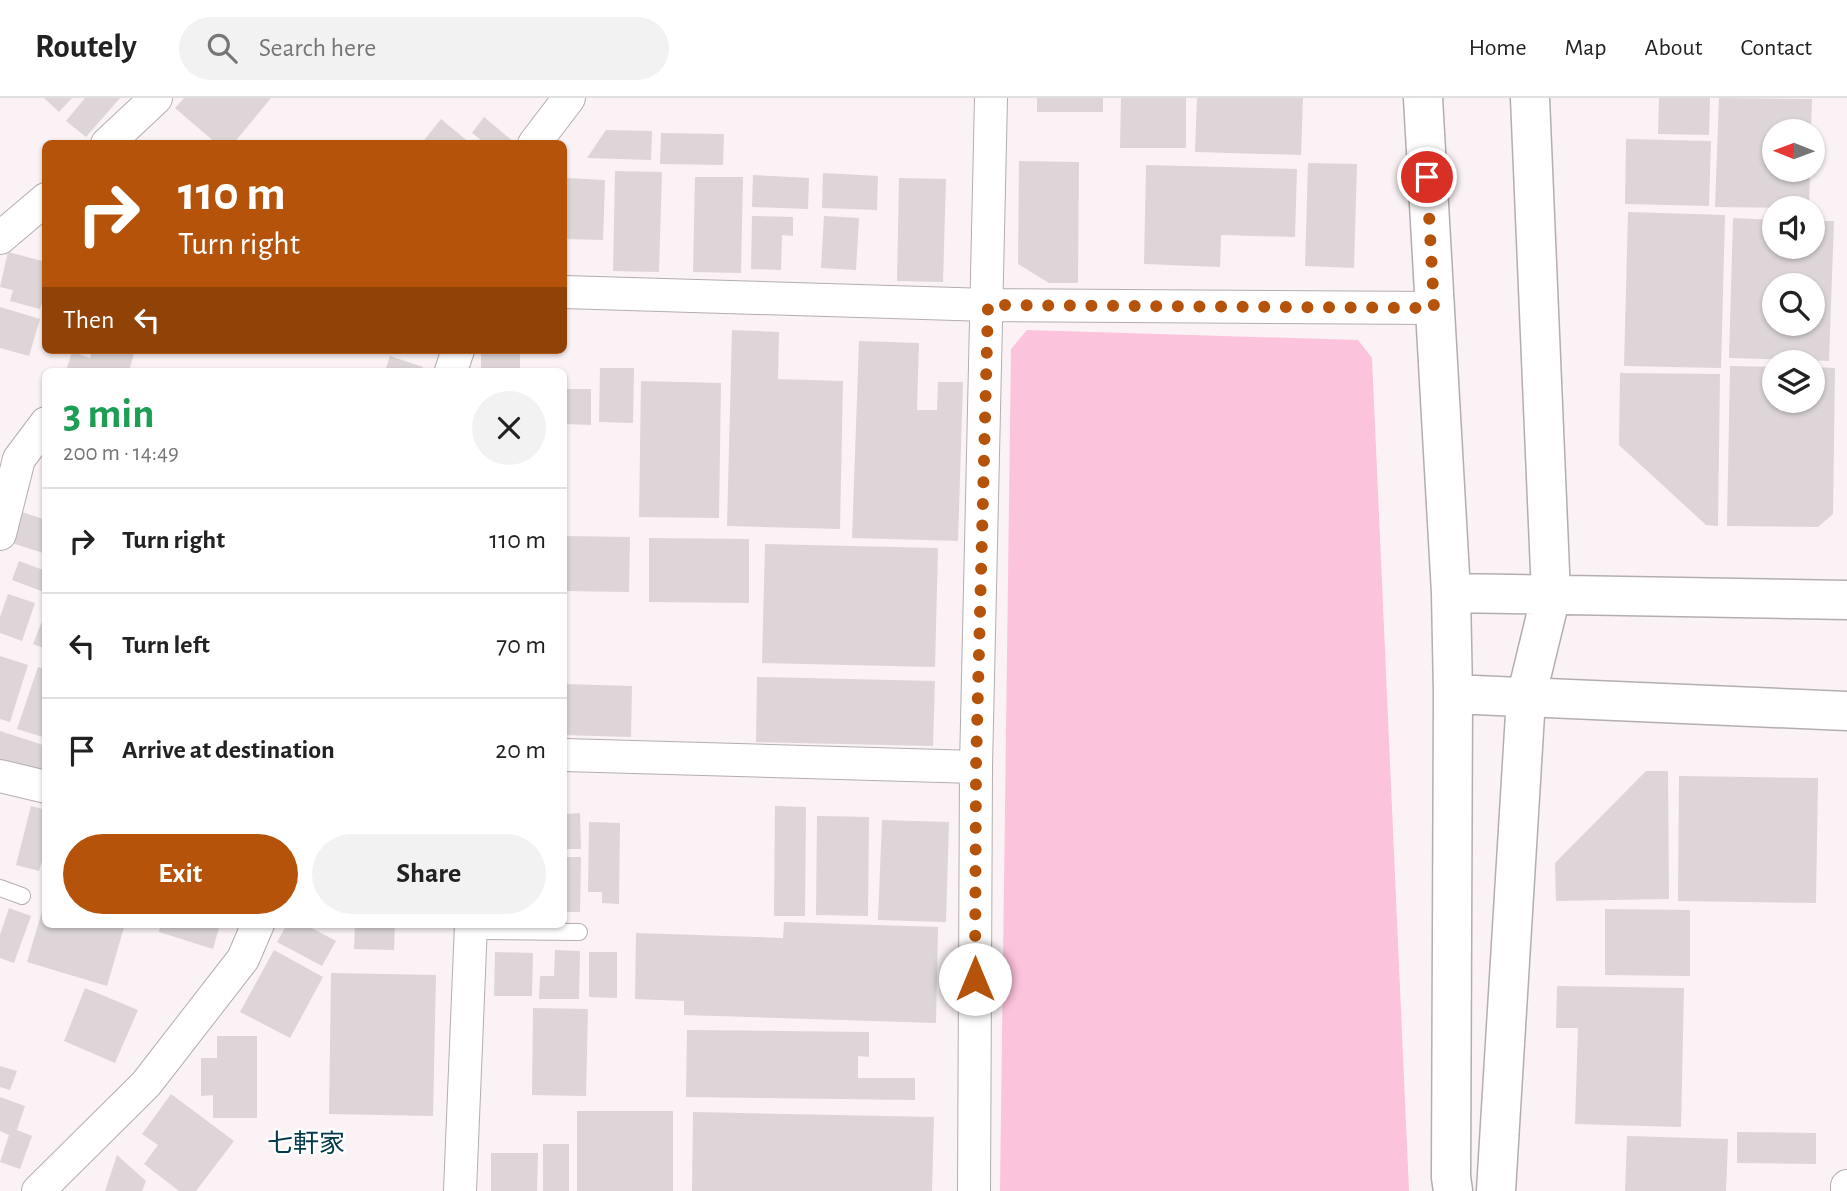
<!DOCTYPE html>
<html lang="en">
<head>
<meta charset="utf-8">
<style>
	:root { --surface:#fff; --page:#f2f2f2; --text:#222; --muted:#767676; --line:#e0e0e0; --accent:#b45309 }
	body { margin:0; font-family:"Alegreya Sans","Noto Sans JP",sans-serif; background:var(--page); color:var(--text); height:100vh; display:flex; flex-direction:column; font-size:26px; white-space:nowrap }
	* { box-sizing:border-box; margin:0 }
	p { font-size:23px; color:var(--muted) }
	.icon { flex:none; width:38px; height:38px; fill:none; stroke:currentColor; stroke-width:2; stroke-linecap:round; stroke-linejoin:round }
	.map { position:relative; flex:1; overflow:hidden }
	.panel { position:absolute; left:42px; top:270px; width:525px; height:560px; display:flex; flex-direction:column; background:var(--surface); border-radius:10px; box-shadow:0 2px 5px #0004 }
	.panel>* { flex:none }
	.top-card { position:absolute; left:42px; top:42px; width:525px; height:214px; border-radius:10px; box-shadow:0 2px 5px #0004; background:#b45309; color:#fff; overflow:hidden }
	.needle { width:46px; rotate:271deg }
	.controls { position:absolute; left:1762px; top:21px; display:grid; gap:14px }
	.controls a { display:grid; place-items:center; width:63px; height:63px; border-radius:50%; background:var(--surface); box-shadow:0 2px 5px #0004; font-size:35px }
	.pin { position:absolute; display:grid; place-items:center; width:60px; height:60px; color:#fff; margin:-30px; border:4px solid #fff; border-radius:50%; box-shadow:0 2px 7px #0007 }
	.me { position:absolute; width:77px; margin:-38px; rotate:0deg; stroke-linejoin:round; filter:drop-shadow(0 0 5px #0008) }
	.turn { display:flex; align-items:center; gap:24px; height:147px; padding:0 21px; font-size:32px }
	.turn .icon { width:91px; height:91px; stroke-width:2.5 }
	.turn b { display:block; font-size:49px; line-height:60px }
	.then { display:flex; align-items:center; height:66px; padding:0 21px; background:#0003; gap:14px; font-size:26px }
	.round { display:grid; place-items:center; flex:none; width:74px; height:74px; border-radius:37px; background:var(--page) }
	.head { display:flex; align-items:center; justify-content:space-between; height:119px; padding:0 21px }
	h1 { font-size:42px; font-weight:700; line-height:52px; color:#1e9e55 }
	.button { display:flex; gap:14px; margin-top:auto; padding:14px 21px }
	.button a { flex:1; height:80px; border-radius:42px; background:var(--accent); color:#fff; font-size:28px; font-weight:700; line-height:80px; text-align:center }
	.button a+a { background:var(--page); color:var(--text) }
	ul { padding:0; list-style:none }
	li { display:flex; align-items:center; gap:21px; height:105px; padding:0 21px; border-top:2px solid var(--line) }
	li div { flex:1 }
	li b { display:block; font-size:26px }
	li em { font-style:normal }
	header { display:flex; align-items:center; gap:42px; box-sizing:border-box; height:98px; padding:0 35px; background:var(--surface); border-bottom:2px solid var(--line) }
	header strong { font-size:33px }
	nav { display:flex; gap:38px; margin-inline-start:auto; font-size:24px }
	.search { width:490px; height:63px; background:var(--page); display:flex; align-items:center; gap:18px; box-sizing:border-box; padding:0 24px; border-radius:38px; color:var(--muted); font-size:26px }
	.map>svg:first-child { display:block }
</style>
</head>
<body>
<header>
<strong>Routely</strong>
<div class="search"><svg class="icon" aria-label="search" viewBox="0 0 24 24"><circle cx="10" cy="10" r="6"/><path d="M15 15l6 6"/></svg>Search here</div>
<nav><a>Home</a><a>Map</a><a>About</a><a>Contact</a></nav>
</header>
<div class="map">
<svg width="1847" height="1093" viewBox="0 0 1847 1093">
	<rect width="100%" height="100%" fill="#faf2f5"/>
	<path fill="#fcc3dc" d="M1027,232L1358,242L1372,260L1409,1093H1000L1011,251Z"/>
	<path fill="#ddd5d8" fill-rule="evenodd" d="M44,0H72L59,14Z
		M85,0H120L86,39L66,23Z
		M184,0H271L233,46H217L175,10Z
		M1037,0H1103V14H1037Z
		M1121,0H1186V50H1120Z
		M1197,0H1303L1301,57L1195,54Z
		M1659,0H1710L1709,37L1658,36Z
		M1719,0L1812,1L1811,33H1774V72H1810L1809,110L1715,109Z
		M484,19L514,44L513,46H486L472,35Z
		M441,21L471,46H421Z
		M606,32L652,33L651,62L587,60Z
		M661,35L724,36L723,67L660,66Z
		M1626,41L1711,43L1709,108L1625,106Z
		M1019,63L1079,64L1078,185H1049L1018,166Z
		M1308,65L1357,66L1354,170L1305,168Z
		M1146,67L1297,71L1295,139L1221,137L1220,169L1144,166Z
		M615,73L662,74L659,174L613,173Z
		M823,75L878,78L877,112L822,110Z
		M753,77L809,80L808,111L752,109Z
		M695,79H743L741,175L693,174Z
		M567,80L605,82L603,142L565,141Z
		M899,80L946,81L943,184L897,183Z
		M1628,114L1725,117L1721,270L1624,268Z
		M752,118L793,119V138L782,137L781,172L751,171Z
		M824,118L859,120L856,172L821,170Z
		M1733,120L1774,122V149H1813V123H1834L1829,263L1729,260ZM1774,187H1813V226H1774Z
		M8,154L46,164V192L40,211L10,203L13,192L0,189Z
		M0,209L40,221L29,258L0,250Z
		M732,232L779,234L778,281L843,283L840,431L727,428Z
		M859,243L919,245L917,312H937L938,284H963L958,443L852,440Z
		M92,252H135L129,273H66L72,254L90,260Z
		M481,252H520V273H481Z
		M390,258L423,269L421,273H385Z
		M1730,268L1774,269V303H1813V269L1835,270L1833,416L1818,429L1727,428Z
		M600,270H634L633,325L599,324Z
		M1620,275L1720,276L1718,428L1706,427L1619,347Z
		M641,283L721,285L719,420L639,419Z
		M564,291H591V327L564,326Z
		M19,413L46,422V456L9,444Z
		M564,438L630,439L629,494L564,493Z
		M649,440L749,441V505L649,504Z
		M765,446L938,450L935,569L762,565Z
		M19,463L46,473L44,494L12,482Z
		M8,496L35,505L22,543L0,535V519Z
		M46,513V551L33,546Z
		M0,558L28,567L10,624L0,621Z
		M38,569L46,571V640L17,631Z
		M757,579L935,583L933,648L756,644Z
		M564,586L632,588L631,639L564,637Z
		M0,633L46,648V678L0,663Z
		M1646,673H1668L1669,801L1556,803L1555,765Z
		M1679,678L1818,680L1816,805L1678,803Z
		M564,701H566L567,716L580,715L581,751H564Z
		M31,708L46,712V750L39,773L16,767Z
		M775,708L806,709L805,818H774Z
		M817,718L869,719L868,818L816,817Z
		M882,722L949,724L946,824L878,822Z
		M589,724L620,725L619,806L602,805V794H588Z
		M564,759H581L580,814H564Z
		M45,803L46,826H125L107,888L27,864Z
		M9,810L31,818L14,865L0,860V837Z
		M1605,811L1690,812V878L1605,877Z
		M784,824L938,829L936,925L684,917V903L635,901L636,835L783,840Z
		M161,826H220L213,851L159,834Z
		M287,826H304L336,843L322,868L277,844Z
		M355,826H395L394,852L354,851Z
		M274,852L323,879L290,940L240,914Z
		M555,852L580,853L579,901H539L540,878H554Z
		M495,854L533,855L532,898H494Z
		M589,854H617V900L589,899Z
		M331,875L436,877L433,1018L329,1016Z
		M1557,888L1684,890L1681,1029L1575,1026L1578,930H1556Z
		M85,890L138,912L115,965L64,943Z
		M533,910L588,911L586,998L532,997Z
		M687,932L869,934V959L858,958V980H915V1002L686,999Z
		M217,938H257V1020H213V997L201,998V960H217Z
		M0,968L17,973L10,992L0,989Z
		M171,996L234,1043L196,1093H179L144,1066L158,1047L142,1036Z
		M0,999L25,1008L17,1032L32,1038L20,1071L0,1064L9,1037L0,1033Z
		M577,1013H673V1093H577Z
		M693,1014L934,1019L932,1093H692Z
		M1737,1034L1816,1035V1066L1737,1065Z
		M1627,1038L1728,1041L1726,1093H1625Z
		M543,1046H569V1093H543Z
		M491,1055H538L537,1093H491Z
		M117,1057L146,1083L142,1093H105Z"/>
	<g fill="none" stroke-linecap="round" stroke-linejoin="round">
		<g stroke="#b4adb0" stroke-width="18">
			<path id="lane" d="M0,790L22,798
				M471,833L579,834"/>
		</g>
		<g stroke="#b4adb0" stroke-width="34">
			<path id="street" d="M107,46L156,0
				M534,46L569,0
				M0,140L46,101
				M564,194L988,207L1435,210
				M451,273L458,252
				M0,436L19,361L46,325
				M564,657L976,669
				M0,678L46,689
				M38,1093L146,986L243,861L258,826
				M460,1093L471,826
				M974,1093L976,669L991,0
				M1847,1093V1088"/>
		</g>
		<g stroke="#b4adb0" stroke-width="41">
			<path id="secondary" d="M1423,0L1451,495L1453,596L1451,1079L1453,1093
				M1451,495L1847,502
				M1453,596L1847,613
				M1496,1093L1526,600L1551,497L1530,0"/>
		</g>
		<use href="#lane" stroke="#fff" stroke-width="16"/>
		<use href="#street" stroke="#fff" stroke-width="32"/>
		<use href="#secondary" stroke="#fff" stroke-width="38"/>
	</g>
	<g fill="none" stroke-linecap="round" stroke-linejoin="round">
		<path stroke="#b45309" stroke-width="12" stroke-dasharray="0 21.6" d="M975,881L976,669L988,207L1434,210L1427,79"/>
	</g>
	<g text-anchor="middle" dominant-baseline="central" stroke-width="5" stroke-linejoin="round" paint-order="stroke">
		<g font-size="26" fill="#033a4b" stroke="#fff">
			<text x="306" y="1046">七軒家</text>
		</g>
	</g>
</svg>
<div class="controls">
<a><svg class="needle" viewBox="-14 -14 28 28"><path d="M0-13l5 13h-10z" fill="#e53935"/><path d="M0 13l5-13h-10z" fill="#767676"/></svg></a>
<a><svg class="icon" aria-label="sound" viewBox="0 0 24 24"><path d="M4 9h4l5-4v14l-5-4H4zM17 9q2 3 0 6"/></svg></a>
<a><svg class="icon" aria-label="search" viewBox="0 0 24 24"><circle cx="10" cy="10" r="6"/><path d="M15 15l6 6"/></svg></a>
<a><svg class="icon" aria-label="layers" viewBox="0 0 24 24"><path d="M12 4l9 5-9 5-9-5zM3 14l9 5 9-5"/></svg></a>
</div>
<div class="pin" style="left:1427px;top:79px;background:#d93025"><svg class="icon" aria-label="arrive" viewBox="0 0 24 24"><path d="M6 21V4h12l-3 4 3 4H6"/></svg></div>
<svg class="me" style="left:975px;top:881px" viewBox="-20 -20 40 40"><circle r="19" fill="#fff"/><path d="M0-13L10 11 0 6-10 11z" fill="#b45309"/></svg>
<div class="top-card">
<div class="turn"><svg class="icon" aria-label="right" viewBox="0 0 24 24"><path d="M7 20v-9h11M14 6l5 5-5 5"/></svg><div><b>110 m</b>Turn right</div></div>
<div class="then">Then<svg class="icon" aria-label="left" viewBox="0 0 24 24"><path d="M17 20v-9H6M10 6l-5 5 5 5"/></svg></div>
</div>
<section class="panel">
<div class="head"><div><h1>3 min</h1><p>200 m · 14:49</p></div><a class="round"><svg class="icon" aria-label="close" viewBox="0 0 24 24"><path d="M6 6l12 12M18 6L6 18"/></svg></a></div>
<ul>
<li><svg class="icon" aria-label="right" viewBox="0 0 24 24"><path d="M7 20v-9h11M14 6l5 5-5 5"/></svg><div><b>Turn right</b></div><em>110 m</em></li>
<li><svg class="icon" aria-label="left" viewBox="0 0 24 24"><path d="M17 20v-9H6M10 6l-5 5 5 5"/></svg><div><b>Turn left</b></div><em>70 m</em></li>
<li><svg class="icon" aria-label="arrive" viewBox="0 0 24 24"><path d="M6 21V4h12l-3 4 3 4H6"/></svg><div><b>Arrive at destination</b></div><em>20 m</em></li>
</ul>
<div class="button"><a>Exit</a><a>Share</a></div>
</section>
</div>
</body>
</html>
